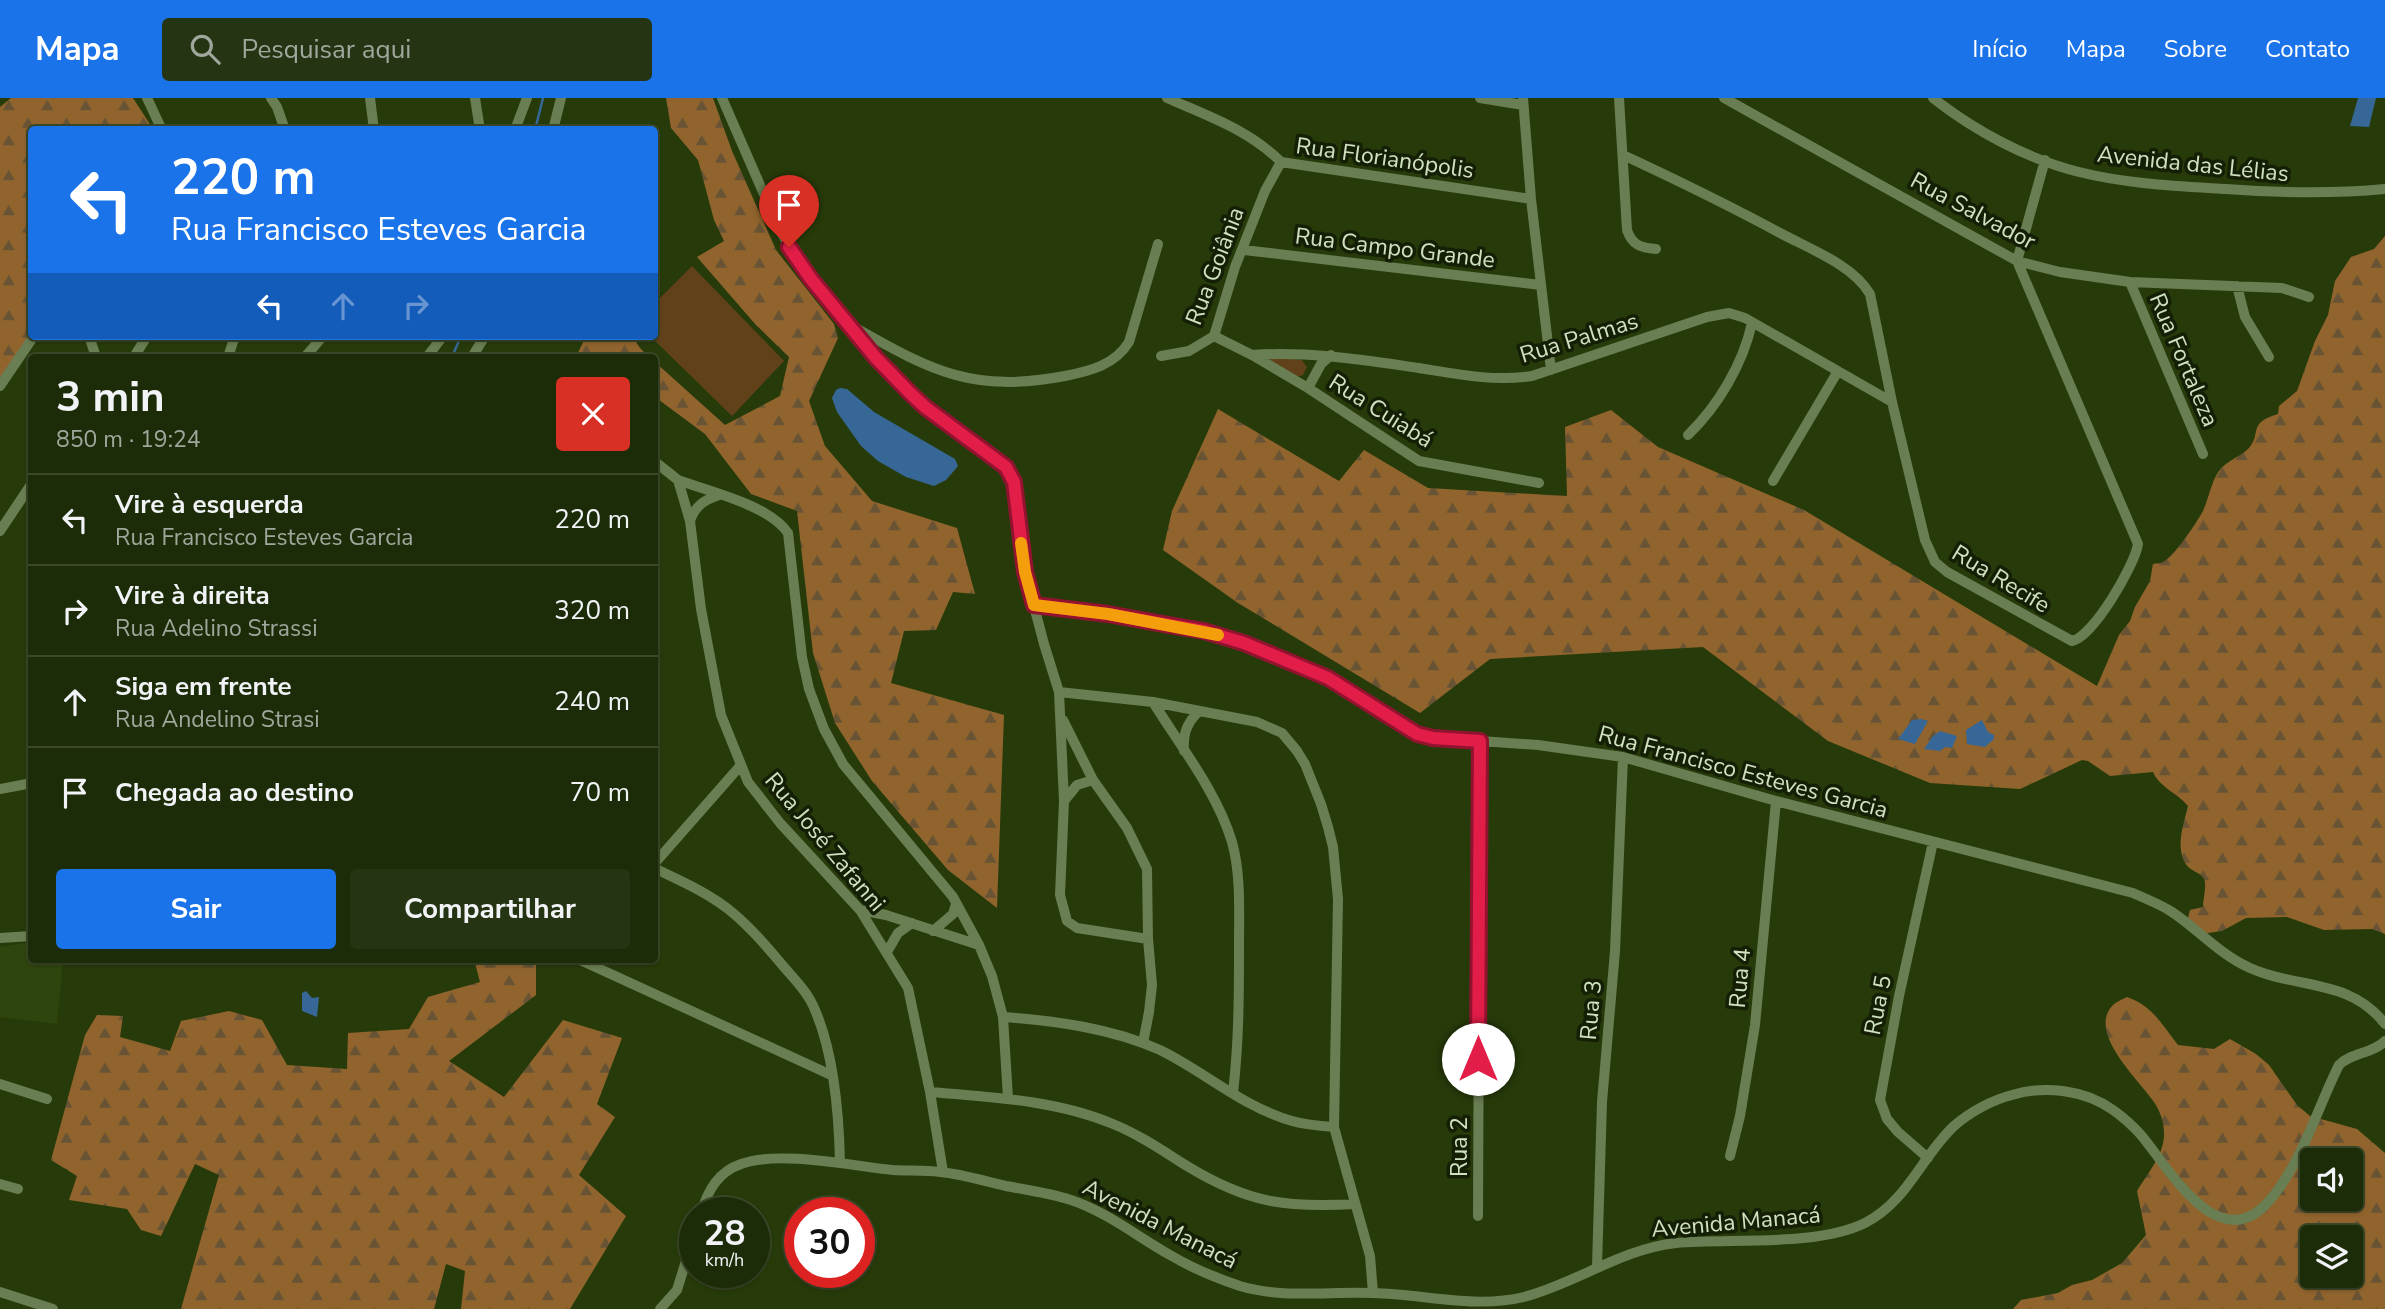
<!DOCTYPE html>
<html lang="pt">
<head>
<meta charset="utf-8">
<style>
	:root { --surface:#1d2c08; --page:#253412; --text:#f1f3f6; --muted:#a0a79c; --line:#3b4829; --accent:#1a73e8 }
	body { margin:0; font-family:"Nunito Sans",sans-serif; background:var(--page); color:var(--text); height:100vh; display:flex; flex-direction:column; font-size:26px; white-space:nowrap }
	* { box-sizing:border-box; margin:0 }
	p { font-size:23px; color:var(--muted) }
	.icon { flex:none; width:38px; height:38px; fill:none; stroke:currentColor; stroke-width:2; stroke-linecap:round; stroke-linejoin:round }
	.map { position:relative; flex:1; overflow:hidden }
	.sheet { position:absolute; left:28px; top:256px; width:630px; height:609px; display:flex; flex-direction:column; background:var(--surface); border-radius:7px; box-shadow:0 2px 5px #0004,0 0 0 2px var(--line) }
	.sheet>* { flex:none }
	.banner { position:absolute; left:28px; top:28px; width:630px; height:214px; border-radius:7px; box-shadow:0 2px 5px #0004,0 0 0 2px var(--line); background:#1a73e8; color:#fff; overflow:hidden }
	.tools { position:absolute; left:2300px; top:1050px; display:grid; gap:14px }
	.tools a { display:grid; place-items:center; width:63px; height:63px; border-radius:7px; background:var(--surface); box-shadow:0 2px 5px #0004,0 0 0 2px var(--line); font-size:35px }
	.speed { position:absolute; left:679px; top:1099px; display:flex; gap:14px; font-size:35px; font-weight:700; text-align:center }
	.speed>* { display:grid; place-content:center; width:91px; height:91px; border-radius:50%; background:var(--surface); box-shadow:0 2px 5px #0004,0 0 0 2px var(--line); line-height:1 }
	.speed small { font-size:18px; font-weight:400 }
	.speed .limit { border:10px solid #d22; background:#fff; color:#111 }
	.pin { position:absolute; display:grid; place-items:center; width:60px; height:60px; color:#fff; margin:-72px -30px; border-radius:50% 50% 50% 0; rotate:-45deg; box-shadow:0 0 7px #0007 }
	.pin .icon { rotate:45deg }
	.me { position:absolute; width:77px; margin:-38px; rotate:0deg; stroke-linejoin:round; filter:drop-shadow(0 0 5px #0008) }
	.turn { display:flex; align-items:center; gap:24px; height:147px; padding:0 28px; font-size:32px }
	.turn .icon { width:91px; height:91px; stroke-width:2.5 }
	.turn b { display:block; font-size:49px; line-height:60px }
	.lanes { display:flex; align-items:center; height:66px; padding:0 28px; background:#0003; justify-content:center; gap:35px; direction:ltr }
	.lanes .off { opacity:.35 }
	.round { display:grid; place-items:center; flex:none; width:74px; height:74px; border-radius:7px; background:var(--page) }
	.overview { display:flex; align-items:center; justify-content:space-between; height:119px; padding:0 28px }
	h1 { font-size:42px; font-weight:700; line-height:52px }
	.button { display:flex; gap:14px; margin-top:auto; padding:14px 28px }
	.button a { flex:1; height:80px; border-radius:7px; background:var(--accent); color:#fff; font-size:28px; font-weight:700; line-height:80px; text-align:center }
	.button a+a { background:var(--page); color:var(--text) }
	ul { padding:0; list-style:none }
	li { display:flex; align-items:center; gap:21px; height:91px; padding:0 28px; border-top:2px solid var(--line) }
	li div { flex:1 }
	li b { display:block; font-size:26px }
	li em { font-style:normal }
	header { display:flex; align-items:center; gap:42px; box-sizing:border-box; height:98px; padding:0 35px; background:var(--accent); color:#fff }
	header strong { font-size:33px }
	nav { display:flex; gap:38px; margin-inline-start:auto; font-size:24px }
	.search { width:490px; height:63px; background:var(--page); display:flex; align-items:center; gap:18px; box-sizing:border-box; padding:0 24px; border-radius:7px; color:var(--muted); font-size:26px }
	.map>svg:first-child { display:block }
</style>
</head>
<body>
<header>
<strong>Mapa</strong>
<div class="search"><svg class="icon" aria-label="search" viewBox="0 0 24 24"><circle cx="10" cy="10" r="6"/><path d="M15 15l6 6"/></svg>Pesquisar aqui</div>
<nav><a>Início</a><a>Mapa</a><a>Sobre</a><a>Contato</a></nav>
</header>
<div class="map">
<svg width="2385" height="1211" viewBox="0 0 2385 1211">
	<defs>
		<pattern id="forest-firs" width="22" height="20" patternUnits="userSpaceOnUse" patternTransform="scale(1.75)"><rect width="22" height="20" fill="#91642d"/><path d="M5 1l3.5 6h-7zM16 11l3.5 6h-7z" fill="#685434"/></pattern>
	</defs>
	<rect width="100%" height="100%" fill="#273b0a"/>
	<path fill="#2f450e" d="M31,844L32,861H63L57,926L0,919V849Z"/>
	<path fill="#60411a" d="M692,168L784,263L732,318L650,238H654L655,205Z
		M1269,259L1302,262L1307,269L1303,277L1297,279L1271,264Z"/>
	<path fill="url(#forest-firs)" fill-rule="evenodd" d="M11,0H133L153,31L32,32V238L0,288V9Z
		M666,0H713L732,53L776,152L834,226L838,240L809,303L825,348L872,403L957,430L975,496L953,494L936,532L904,533L891,585L1004,617L997,810L948,772L872,683L835,625L813,555L797,413L751,396L705,336L655,299V264L725,327L780,298L789,259L756,227L697,159L724,143L714,122L698,62L671,30Z
		M2385,138V836L2372,831L2324,832L2287,819L2246,820L2222,833L2201,836L2188,820L2190,812L2203,809C2203,801 2207,788 2204,781C2200,773 2189,774 2184,763C2176,746 2184,725 2188,708C2178,695 2160,690 2153,674L2110,678L2088,663L2082,662L2020,691L1930,685L1828,643L1703,549L1490,561L1420,615L1238,505L1163,452L1172,413L1218,311L1339,383L1364,352L1428,390L1567,398L1565,329L1611,312L1658,349L1804,412L2097,588L2119,537L2130,523L2135,509L2150,483L2153,466C2156,465 2160,466 2163,464C2174,459 2197,424 2203,413C2209,400 2211,384 2219,373C2227,362 2241,359 2249,350C2262,335 2247,325 2278,316L2279,308L2297,293L2315,243L2328,217L2335,183L2351,159L2374,151Z
		M586,238H632L640,250L649,259H576Z
		M474,861H536V897L449,963L504,999L563,922L622,940L597,1006L615,1019L579,1077L626,1118L570,1211H461L465,1173L446,1166L434,1211H181L219,1077L195,1066L161,1138L141,1132L127,1111L69,1102L77,1078L51,1062L85,937L97,917L123,918L120,939L170,953L181,923L229,913L262,922L287,967L347,971L348,935L409,931L428,899L480,884Z
		M2127,899C2153,908 2162,927 2178,947L2214,951L2230,941L2256,956L2269,967L2297,1007L2310,1018L2357,1031L2385,1055V1211H2013L2021,1202L2058,1195L2072,1187L2092,1182L2122,1165L2146,1137L2137,1093C2147,1076 2165,1056 2164,1035C2164,1024 2160,1013 2154,1004C2140,983 2086,934 2113,907C2116,904 2123,901 2127,899ZM2312,1062H2350V1101H2312ZM2312,1139H2350V1178H2312Z"/>
	<path fill="#376796" d="M2358,0H2376L2369,29L2350,28Z
		M840,290L847,291L874,314L955,361L958,368L946,382L934,388L906,379L878,363L861,348L837,314L832,300L836,292Z
		M1921,621L1928,623L1915,646L1898,641L1912,622Z
		M1982,622L1988,634L1994,637V641L1985,649L1967,646L1966,632Z
		M1940,633L1957,638L1952,650L1945,649L1940,653L1924,651L1933,638Z
		M306,893L312,900L319,899L317,919L302,913V895Z"/>
	<g fill="none" stroke-linecap="round" stroke-linejoin="round">
		<path stroke="#376796" stroke-width="2.5" d="M535,32L543,0
			M452,259L461,238"/>
		<path stroke="#697e52" stroke-width="10" d="M147,0L162,32
			M271,0L277,9L285,32
			M370,0L374,32
			M475,0L480,32
			M722,0L777,126L789,149L811,181L876,260L910,295L924,309L992,357L1006,369L1014,384L1025,474L1044,546L1059,594L1064,703L1060,797L1067,823L1077,830L1148,841
			M1167,0C1208,18 1249,32 1281,64L1531,101
			M1480,0L1523,7
			M1523,0L1531,101L1551,272
			M1619,0L1627,132C1632,147 1641,150 1656,151
			M1724,0L2017,163L2060,174L2130,184L2282,190L2309,199
			M1933,0C1975,33 2027,61 2079,74C2127,86 2177,88 2226,91C2280,95 2331,96 2385,91
			M515,32L527,0
			M553,32L561,0
			M1623,57C1677,82 1730,108 1782,136C1810,151 1853,167 1870,196L1892,304L1925,442L1935,464L1947,474L2072,543C2093,539 2135,467 2138,446L2017,163L2045,62
			M1244,152L1541,187
			M2130,184L2203,356
			M2237,188L2245,219L2269,259
			M856,230C933,274 974,295 1065,278C1090,273 1115,267 1129,244L1158,146
			M89,238L96,259
			M1214,238L1252,257L1308,290L1419,363L1539,385
			M1252,257C1309,253 1363,262 1419,270C1456,276 1494,284 1532,278L1707,219L1729,215L1745,220L1892,304
			M1161,258L1189,253L1214,238L1235,169L1265,93L1281,64
			M134,259L147,238
			M228,259L235,238
			M305,259L323,238
			M427,259L443,238
			M472,259L485,238
			M0,288L34,238
			M1308,290L1321,266L1331,257
			M1688,337C1718,308 1743,266 1752,225
			M654,363L678,382L690,423L701,511L721,617L748,684L780,725L860,812L908,890L930,994L943,1074
			M678,382C710,394 769,407 788,435L802,559L809,591L824,631L843,666L953,799L979,847L992,878L1003,919L1008,1000
			M1773,383L1838,273
			M690,423C695,408 704,402 719,397
			M0,433L32,385
			M1034,507L1108,516L1169,527L1204,533L1244,545L1328,580L1407,632L1425,639L1538,647L1623,659L1776,703L2133,795C2146,801 2160,806 2172,814C2199,832 2219,856 2250,870C2296,891 2350,880 2385,926
			M1059,594L1153,604L1257,624L1282,635L1297,653L1305,666L1321,706L1328,729L1333,749L1338,801L1334,1029L1370,1158L1373,1195
			M1153,604C1181,649 1217,694 1232,744C1241,776 1239,813 1239,846C1239,898 1239,943 1233,995
			M1063,622L1093,682L1127,730L1147,771L1148,841L1152,887L1149,914L1143,945
			M1184,653C1183,636 1186,626 1199,613
			M0,691L32,685
			M1064,703L1077,687L1093,682
			M654,766L741,667
			M654,770C681,783 711,796 733,815C752,831 768,850 784,869C796,883 809,896 815,912C834,956 839,1017 840,1065
			M860,812L886,817L979,847
			M933,833L953,816L956,806
			M0,840L32,838
			M887,854L898,835L912,825
			M578,861L831,977
			M1003,919C1056,923 1111,930 1160,952C1205,974 1243,1009 1292,1023C1306,1027 1320,1028 1334,1029
			M0,986L47,1001
			M930,994C991,999 1056,1002 1113,1026C1140,1037 1163,1053 1187,1068C1248,1105 1285,1110 1355,1106
			M1730,1058L1740,1018L1755,927L1776,703
			M1928,1060L1898,1034L1887,1021L1880,1002L1899,898L1933,744
			M0,1086L18,1091
			M701,1115C708,1092 718,1074 741,1066C779,1052 852,1068 893,1072C908,1073 925,1072 940,1074C962,1076 984,1083 1006,1088C1027,1092 1050,1095 1071,1102C1107,1114 1138,1139 1170,1157C1192,1170 1216,1180 1240,1188C1284,1201 1328,1193 1373,1195C1423,1196 1474,1211 1524,1199C1577,1185 1621,1151 1676,1145C1731,1140 1816,1149 1865,1125C1907,1104 1921,1059 1954,1028C1970,1014 1992,1002 2012,997C2045,987 2085,992 2113,1012C2123,1019 2133,1028 2141,1037C2169,1070 2219,1162 2270,1102C2302,1064 2317,1011 2339,967C2352,954 2372,956 2385,943
			M1478,1118L1480,643
			M1597,1168L1602,1004L1615,853L1623,659
			M0,1194L53,1211
			M660,1211L677,1192L695,1134"/>
	</g>
	<g fill="none" stroke-linecap="round" stroke-linejoin="round">
		<g stroke="#92132f" stroke-width="18">
			<path id="route" d="M789,149L811,181L876,260L910,295L925,309L1006,369L1014,384L1025,474L1034,507L1108,516L1169,527L1204,533L1244,545L1328,580L1417,636L1433,640L1480,643L1478,961"/>
		</g>
		<use href="#route" stroke="#e11d48" stroke-width="12"/>
		<path stroke="#f59e0b" stroke-width="12" d="M1021,445L1025,474L1034,507L1108,516L1218,537"/>
	</g>
	<g text-anchor="middle" dominant-baseline="central" stroke-width="7" stroke-linejoin="round" paint-order="stroke">
		<g font-size="23" fill="#d0e1c0" stroke="#141f06">
			<text transform="translate(1385 60) rotate(8)">Rua Florianópolis</text>
			<text transform="translate(2193 66) rotate(6)">Avenida das Lélias</text>
			<text transform="translate(1973 113) rotate(28)">Rua Salvador</text>
			<text transform="translate(1395 150) rotate(7)">Rua Campo Grande</text>
			<text transform="translate(1215 168) rotate(-69)">Rua Goiânia</text>
			<text transform="translate(1579 240) rotate(-17)">Rua Palmas</text>
			<text transform="translate(2184 262) rotate(67)">Rua Fortaleza</text>
			<text transform="translate(1381 313) rotate(32)">Rua Cuiabá</text>
			<text transform="translate(2001 481) rotate(31)">Rua Recife</text>
			<text transform="translate(1743 674) rotate(15)">Rua Francisco Esteves Garcia</text>
			<text transform="translate(825 744) rotate(50)">Rua José Zafanni</text>
			<text transform="translate(1740 880) rotate(-85)">Rua 4</text>
			<text transform="translate(1878 907) rotate(-79)">Rua 5</text>
			<text transform="translate(1591 912) rotate(-85)">Rua 3</text>
			<text transform="translate(1459 1049) rotate(-90)">Rua 2</text>
			<text transform="translate(1736 1124) rotate(-5)">Avenida Manacá</text>
			<text transform="translate(1160 1126) rotate(27)">Avenida Manacá</text>
		</g>
	</g>
</svg>
<div class="tools">
<a><svg class="icon" aria-label="sound" viewBox="0 0 24 24"><path d="M4 9h4l5-4v14l-5-4H4zM17 9q2 3 0 6"/></svg></a>
<a><svg class="icon" aria-label="layers" viewBox="0 0 24 24"><path d="M12 4l9 5-9 5-9-5zM3 14l9 5 9-5"/></svg></a>
</div>
<div class="speed"><div>28<small>km/h</small></div><div class="limit">30</div></div>
<div class="pin" style="left:789px;top:149px;background:#d93025"><svg class="icon" aria-label="arrive" viewBox="0 0 24 24"><path d="M6 21V4h12l-3 4 3 4H6"/></svg></div>
<svg class="me" style="left:1478px;top:961px" viewBox="-20 -20 40 40"><circle r="19" fill="#fff"/><path d="M0-13L10 11 0 6-10 11z" fill="#e11d48"/></svg>
<div class="banner">
<div class="turn"><svg class="icon" aria-label="left" viewBox="0 0 24 24"><path d="M17 20v-9H6M10 6l-5 5 5 5"/></svg><div><b>220 m</b>Rua Francisco Esteves Garcia</div></div>
<div class="lanes"><svg class="icon" aria-label="left" viewBox="0 0 24 24"><path d="M17 20v-9H6M10 6l-5 5 5 5"/></svg><svg class="icon off" aria-label="ahead" viewBox="0 0 24 24"><path d="M12 20V5M6 11l6-6 6 6"/></svg><svg class="icon off" aria-label="right" viewBox="0 0 24 24"><path d="M7 20v-9h11M14 6l5 5-5 5"/></svg></div>
</div>
<section class="sheet">
<div class="overview"><div><h1>3 min</h1><p>850 m · 19:24</p></div><a class="round" style="background:#d93025;color:#fff"><svg class="icon" aria-label="close" viewBox="0 0 24 24"><path d="M6 6l12 12M18 6L6 18"/></svg></a></div>
<ul>
<li><svg class="icon" aria-label="left" viewBox="0 0 24 24"><path d="M17 20v-9H6M10 6l-5 5 5 5"/></svg><div><b>Vire à esquerda</b><p>Rua Francisco Esteves Garcia</p></div><em>220 m</em></li>
<li><svg class="icon" aria-label="right" viewBox="0 0 24 24"><path d="M7 20v-9h11M14 6l5 5-5 5"/></svg><div><b>Vire à direita</b><p>Rua Adelino Strassi</p></div><em>320 m</em></li>
<li><svg class="icon" aria-label="ahead" viewBox="0 0 24 24"><path d="M12 20V5M6 11l6-6 6 6"/></svg><div><b>Siga em frente</b><p>Rua Andelino Strasi</p></div><em>240 m</em></li>
<li><svg class="icon" aria-label="arrive" viewBox="0 0 24 24"><path d="M6 21V4h12l-3 4 3 4H6"/></svg><div><b>Chegada ao destino</b></div><em>70 m</em></li>
</ul>
<div class="button"><a>Sair</a><a>Compartilhar</a></div>
</section>
</div>
</body>
</html>
